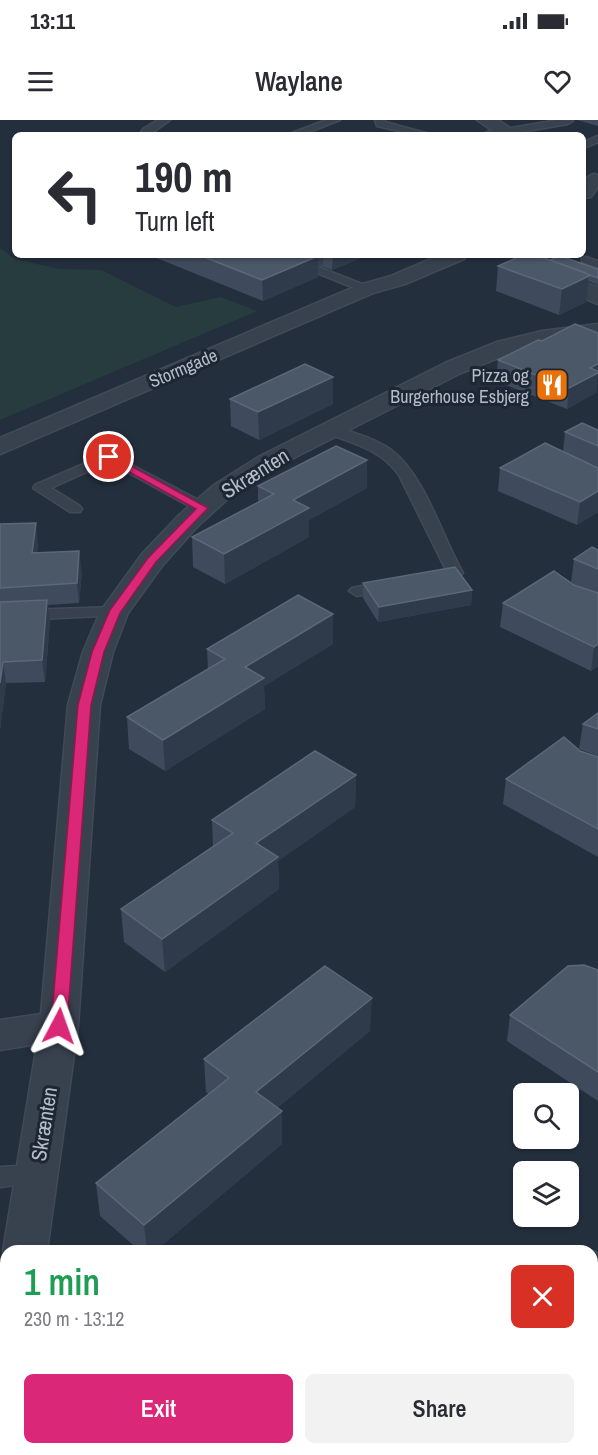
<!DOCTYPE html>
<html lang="en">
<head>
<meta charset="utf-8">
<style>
	:root { --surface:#fff; --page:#f2f2f3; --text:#2b2b33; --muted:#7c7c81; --accent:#db2777 }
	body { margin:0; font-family:"Archivo Narrow",sans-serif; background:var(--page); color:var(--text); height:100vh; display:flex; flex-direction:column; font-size:22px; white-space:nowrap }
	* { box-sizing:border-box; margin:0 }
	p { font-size:20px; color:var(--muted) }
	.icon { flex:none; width:33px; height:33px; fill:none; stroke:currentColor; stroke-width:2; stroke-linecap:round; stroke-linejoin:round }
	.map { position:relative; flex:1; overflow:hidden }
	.details { position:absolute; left:0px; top:1125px; width:598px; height:210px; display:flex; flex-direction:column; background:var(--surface); border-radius:18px 18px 0 0; box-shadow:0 2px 4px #0004 }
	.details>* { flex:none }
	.top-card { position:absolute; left:12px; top:12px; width:574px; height:126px; border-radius:9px; box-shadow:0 2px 4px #0004; background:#fff; color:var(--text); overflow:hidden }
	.controls { position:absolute; left:513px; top:963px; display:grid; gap:12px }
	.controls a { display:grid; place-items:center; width:66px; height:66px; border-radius:9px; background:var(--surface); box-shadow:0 2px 4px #0004; font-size:30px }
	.pin { position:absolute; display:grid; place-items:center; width:51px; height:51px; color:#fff; margin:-26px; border:3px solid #fff; border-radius:50%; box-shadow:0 2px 6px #0007 }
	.me { position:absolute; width:66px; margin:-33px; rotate:4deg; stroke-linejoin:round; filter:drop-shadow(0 0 4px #0008) }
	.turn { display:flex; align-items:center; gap:21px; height:126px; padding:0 24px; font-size:27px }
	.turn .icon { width:78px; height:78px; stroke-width:2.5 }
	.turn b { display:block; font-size:42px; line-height:51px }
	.round { display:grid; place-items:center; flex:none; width:63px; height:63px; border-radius:9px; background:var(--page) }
	.summary { display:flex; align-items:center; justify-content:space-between; height:102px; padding:0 24px }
	h1 { font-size:36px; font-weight:600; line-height:45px; color:#1e9e55 }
	.cta { display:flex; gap:12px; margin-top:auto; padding:12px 24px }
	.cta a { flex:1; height:69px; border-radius:9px; background:var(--accent); color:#fff; font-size:24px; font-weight:600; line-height:69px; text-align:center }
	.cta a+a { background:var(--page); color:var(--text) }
	.status { display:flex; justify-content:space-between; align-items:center; height:42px; padding:0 30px; background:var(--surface); direction:ltr }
	.status svg { height:16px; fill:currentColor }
	header { display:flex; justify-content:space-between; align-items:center; height:78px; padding:0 24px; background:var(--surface); font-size:27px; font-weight:600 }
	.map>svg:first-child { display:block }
</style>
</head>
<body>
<div class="status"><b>13:11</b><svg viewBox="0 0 49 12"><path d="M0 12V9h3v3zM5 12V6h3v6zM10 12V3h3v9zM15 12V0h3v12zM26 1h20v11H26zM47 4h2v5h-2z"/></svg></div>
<header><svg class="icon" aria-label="menu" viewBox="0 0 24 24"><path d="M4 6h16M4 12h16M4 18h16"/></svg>Waylane<svg class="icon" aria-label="heart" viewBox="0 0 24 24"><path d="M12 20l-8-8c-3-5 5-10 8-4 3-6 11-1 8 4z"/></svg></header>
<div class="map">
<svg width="598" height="1335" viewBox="0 0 598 1335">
	<rect width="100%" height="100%" fill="#242f3e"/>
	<path fill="#263c3f" d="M0,128L15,139L59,149L101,150L176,187L220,177L257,191L0,300Z"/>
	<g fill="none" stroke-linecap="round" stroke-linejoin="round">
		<g stroke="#414a57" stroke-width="3">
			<path id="service" d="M158,0H170L149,15H139L143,9Z
				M326,0H340L301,15H287Z
				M375,0H385V2L433,15H416L377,6Z
				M558,0L573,1L568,4L503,15H482L487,12Z
				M598,16V22L584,28V22Z
				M326,135H341L318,147L370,167V171H362L302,147Z
				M586,137L598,141V148L582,142V138Z
				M331,306C350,311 375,318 391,330C425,355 442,417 463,453L460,456L438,461L433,459L430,456L433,453L446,450L399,355C380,329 355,324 326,313L324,310L326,307Z
				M109,333L208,385L210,388L203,392L198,391L109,342L51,368L80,386L82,389L80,392H70L33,368L35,365Z
				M387,461L395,466L392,469L357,476L349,471L352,468Z
				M114,487L120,489L122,492L120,495L0,501V491Z
				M37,1045L45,1047L49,1054L45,1061L0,1067V1047Z"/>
		</g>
		<g stroke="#414a57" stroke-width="3">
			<path id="minor" d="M545,149L598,167V184L538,159L535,155L538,151Z
				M598,204V218L542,225L513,232L461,253L278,346L232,375L197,407L162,446L128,493L113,532L100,585L78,906L47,1131H6V1137L3,1131L37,924L0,930V900L41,894L68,585L83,532L100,492L142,434L179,395L214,365L260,336L445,243L497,222L542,211Z
				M595,1132L598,1133V1172L592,1170V1133Z
				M6,1234V1316L0,1319V1237Z"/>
		</g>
		<g stroke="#414a57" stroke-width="3">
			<path id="tertiary" d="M477,0H498L521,15H499Z
				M594,54L598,55V67L591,77L584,78C584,67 581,58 594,54Z
				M440,135H467L464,139L405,164L373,173L0,334V318L359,165L391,156Z"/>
		</g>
		<use href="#service" fill="#38414e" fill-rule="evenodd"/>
		<use href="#minor" fill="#38414e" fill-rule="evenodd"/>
		<use href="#tertiary" fill="#38414e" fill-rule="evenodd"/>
	</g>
	<path fill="#3f4b5c" d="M577,0H598V6Z
		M149,135H321L318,136V157L263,181Z
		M323,135H368L332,150L323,147Z
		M550,140L598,149V165L588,161L586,182L559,195L496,171L498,146Z
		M598,213L597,272L567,289L496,261L498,240L542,221Z
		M230,279L333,284L259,320L231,306Z
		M598,310V392L577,405L498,371L500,348L563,332L565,312Z
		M258,366L367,368L309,400V417L225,464L193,447L192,417L258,383Z
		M0,404L38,423L37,433L82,452L79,483L48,485L50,501L45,562L6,563L0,610Z
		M598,430V546L591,551L500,507L503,483L574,465L584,468L571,463L574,439Z
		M363,463L472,470L471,485L378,502L363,478Z
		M333,524L264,566L265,589L165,651L129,629L127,597L208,549L207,529Z
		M598,593V636L579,629L583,604Z
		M580,631L598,637V737L503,684L506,659Z
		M356,655L355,687L278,741L279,769L165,852L124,822L121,789L213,727L212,700Z
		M598,850V981L507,921L510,895Z
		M370,911L277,988L282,1024L155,1131H140L100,1096L96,1063L209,974L206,972L204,939Z
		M598,1157V1320L592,1316V1163Z
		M183,1329H283L277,1335H189Z"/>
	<path fill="#2f3b4b" d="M308,135H321L317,137L318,136V157L263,181L262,160Z
		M333,135H368L332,150Z
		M589,156L586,182L559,195L562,169Z
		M598,244L597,272L567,289L569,268L590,248Z
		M333,257V284L259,320L258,292Z
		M367,340V368L309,400V417L225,464L224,434L293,380Z
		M598,371V392L577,405L580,382Z
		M36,403L38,423L35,453L32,433Z
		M79,431L82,452L79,483L77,463Z
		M472,470L471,485L378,502L379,487Z
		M47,480L50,501L45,562L42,540Z
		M333,494V524L264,566L265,589L165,651L163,620L245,547Z
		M598,524V546L591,551L594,527Z
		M3,542L6,563L0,610V563Z
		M356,655L355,687L278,741L279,769L165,852L162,819L256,723Z
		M372,878L370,911L257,1005L256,972Z
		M282,991V1024L155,1131H147L144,1105Z
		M250,1329H283L277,1335H244Z"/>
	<path fill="#4b5868" stroke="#5c6777" stroke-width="1.5" d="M199,135H315L318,136L262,160Z
		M523,135H536L586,153L589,156L562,169L498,146Z
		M560,136L598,149V158L550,140Z
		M575,204L598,213V244L590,248L598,251V253L569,268L498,240L538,220L542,221Z
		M305,244L333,257L258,292L230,279Z
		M582,303L598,310V326L565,312Z
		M545,323L598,348V371L580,382L500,348Z
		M336,326L367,340L293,380L309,388L224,434L192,417L274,374L258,366Z
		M36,403L32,433L79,431L77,463L0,468V404Z
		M592,427L598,430V449L574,439Z
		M455,447L472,470L379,487L363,463Z
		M554,451L574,465L598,473V524L594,527L503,483Z
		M298,475L333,494L245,547L264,558L163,620L127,597L225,539L207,529Z
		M47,480L42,540L3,542L0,563V482Z
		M598,593V609L583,604Z
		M564,617L580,631L598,637V709L506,659Z
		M315,631L356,655L256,723L278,737L162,819L121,789L233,713L212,700Z
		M584,845L598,850V952L510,895L568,846Z
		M325,846L372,878L256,972L282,991L144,1105L96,1063L229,958L204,939Z
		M598,1157V1283L592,1279V1163Z
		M196,1329H250L244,1335H189Z"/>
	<path fill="#db2777" stroke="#8e194d" stroke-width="1.5" d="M109,334L208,388L156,442L120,493L104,532L91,585L67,906L65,910H53L51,906L78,585L92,532L110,490L148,438L196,389L106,339V335Z"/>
	<defs>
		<g id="restaurant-square" transform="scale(1.725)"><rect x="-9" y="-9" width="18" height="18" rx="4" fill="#e8710a" stroke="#1d2633"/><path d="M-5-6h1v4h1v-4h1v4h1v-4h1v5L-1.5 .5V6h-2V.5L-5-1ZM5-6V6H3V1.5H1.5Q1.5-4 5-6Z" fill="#fff"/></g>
	</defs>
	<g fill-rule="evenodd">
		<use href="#restaurant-square" x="552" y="265"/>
	</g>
	<g text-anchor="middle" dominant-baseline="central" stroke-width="6" stroke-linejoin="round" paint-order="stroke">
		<g font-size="18" fill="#b4bcc9" stroke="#1d2633">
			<text transform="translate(183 248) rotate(-23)">Stormgade</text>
		</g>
		<g font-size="18" fill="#b4bcc9" stroke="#1d2633" text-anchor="end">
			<text x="529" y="255">Pizza og<tspan x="529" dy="21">Burgerhouse Esbjerg</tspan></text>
		</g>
		<g font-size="21" fill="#b4bcc9" stroke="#1d2633">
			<text transform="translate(255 353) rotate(-32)">Skrænten</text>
			<text transform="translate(44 1004) rotate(-81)">Skrænten</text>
		</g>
	</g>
</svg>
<div class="controls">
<a><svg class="icon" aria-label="search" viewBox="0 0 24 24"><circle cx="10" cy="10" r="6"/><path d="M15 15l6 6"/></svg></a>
<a><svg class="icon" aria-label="layers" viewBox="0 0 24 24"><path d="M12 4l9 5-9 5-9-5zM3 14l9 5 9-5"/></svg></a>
</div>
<div class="pin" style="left:109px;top:337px;background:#d93025"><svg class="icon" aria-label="arrive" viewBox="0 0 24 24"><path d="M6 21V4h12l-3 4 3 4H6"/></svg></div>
<svg class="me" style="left:59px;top:906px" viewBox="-20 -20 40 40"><path d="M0-17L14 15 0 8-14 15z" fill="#db2777" stroke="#fff" stroke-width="4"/></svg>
<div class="top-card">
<div class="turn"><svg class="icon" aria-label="left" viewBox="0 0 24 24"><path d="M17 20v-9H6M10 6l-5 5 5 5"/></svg><div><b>190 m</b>Turn left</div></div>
</div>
<section class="details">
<div class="summary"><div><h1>1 min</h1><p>230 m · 13:12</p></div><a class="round" style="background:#d93025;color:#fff"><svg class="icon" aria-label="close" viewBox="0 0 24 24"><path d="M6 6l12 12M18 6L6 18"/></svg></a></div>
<div class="cta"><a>Exit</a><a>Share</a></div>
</section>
</div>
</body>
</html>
